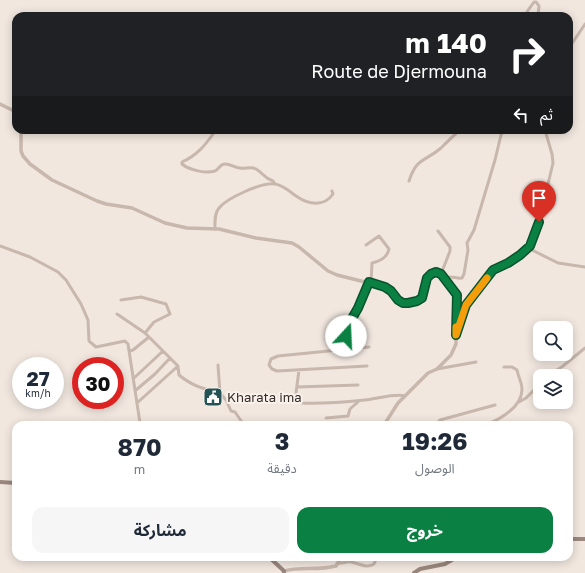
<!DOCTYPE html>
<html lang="ar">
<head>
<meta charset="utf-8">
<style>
	:root { --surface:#fff; --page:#f6f6f7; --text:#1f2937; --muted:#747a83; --accent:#0b8043 }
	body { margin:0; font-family:"Golos Text","Noto Sans Arabic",sans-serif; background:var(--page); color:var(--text); direction:rtl; height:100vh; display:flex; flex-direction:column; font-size:15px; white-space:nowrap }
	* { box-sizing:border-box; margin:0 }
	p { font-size:13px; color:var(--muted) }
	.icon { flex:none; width:22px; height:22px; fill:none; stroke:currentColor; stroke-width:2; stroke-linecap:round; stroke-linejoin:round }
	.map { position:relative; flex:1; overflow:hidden; direction:ltr }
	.side { position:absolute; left:12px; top:421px; width:561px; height:140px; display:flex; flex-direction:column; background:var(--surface); border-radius:12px; box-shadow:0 2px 10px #0003; direction:rtl }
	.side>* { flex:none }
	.banner { position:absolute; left:12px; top:12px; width:561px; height:122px; border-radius:12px; box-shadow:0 2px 10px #0003; direction:rtl; background:#202124; color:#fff; overflow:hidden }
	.controls { position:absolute; left:533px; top:321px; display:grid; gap:8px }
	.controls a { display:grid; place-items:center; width:40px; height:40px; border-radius:8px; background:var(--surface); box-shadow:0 2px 10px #0003; font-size:20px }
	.speed { position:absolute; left:12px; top:357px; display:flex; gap:8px; font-size:20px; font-weight:700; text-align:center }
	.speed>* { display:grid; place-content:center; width:52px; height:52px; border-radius:50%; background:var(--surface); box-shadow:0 2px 10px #0003; line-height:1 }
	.speed small { font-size:10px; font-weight:400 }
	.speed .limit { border:6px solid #d22; background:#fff; color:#111 }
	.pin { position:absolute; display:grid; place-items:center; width:34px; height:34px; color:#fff; margin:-41px -17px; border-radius:50% 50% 50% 0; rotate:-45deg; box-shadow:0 0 4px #0007 }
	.pin .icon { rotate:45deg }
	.me { position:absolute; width:44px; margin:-22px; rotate:20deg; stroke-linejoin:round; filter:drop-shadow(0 0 3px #0008) }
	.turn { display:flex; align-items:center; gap:14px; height:84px; padding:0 20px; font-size:18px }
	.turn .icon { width:52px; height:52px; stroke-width:2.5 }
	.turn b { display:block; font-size:28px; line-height:34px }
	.then { display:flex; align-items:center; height:38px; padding:0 20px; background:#0003; gap:8px; font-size:15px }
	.eta { display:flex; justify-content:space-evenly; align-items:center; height:68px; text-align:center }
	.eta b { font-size:24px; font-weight:700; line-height:28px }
	.cta { display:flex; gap:8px; margin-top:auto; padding:8px 20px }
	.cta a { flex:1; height:46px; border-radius:12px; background:var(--accent); color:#fff; font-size:16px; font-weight:700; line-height:46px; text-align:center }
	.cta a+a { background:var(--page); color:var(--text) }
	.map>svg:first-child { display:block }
</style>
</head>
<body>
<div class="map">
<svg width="585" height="573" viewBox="0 0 585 573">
	<rect width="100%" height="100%" fill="#f1e7df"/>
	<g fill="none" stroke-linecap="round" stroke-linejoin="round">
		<path stroke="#c8b7ac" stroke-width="3" d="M524,16L534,2H536L539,6L538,16
			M569,48L585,24
			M216,130C206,144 198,155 182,162V164C189,170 206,174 215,171C219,169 220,164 225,164C231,164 235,168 240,168C245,169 251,166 256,169C263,173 264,178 273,181L275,184
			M409,181C417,157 425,162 441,148C447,142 453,136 460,130
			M215,229C215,222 214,214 219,208C227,198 262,182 275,184C283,185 289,191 296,196C309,205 324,207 333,194L332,191
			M438,231L450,247V251L441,274
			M366,245L379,236L389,249C387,258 380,261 372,263L371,283
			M0,246L30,257L58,272L66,280L81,304L88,320L89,341L96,347L125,341L128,344L140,423
			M528,248L558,263L585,267
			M446,280L445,278C451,275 456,279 462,278L464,274L468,250L467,243L474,230L495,160L501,135L504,130
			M121,300L141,297L166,304L170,314L154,322L145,333
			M117,314L145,333L178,366L137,403
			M457,333L466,305L493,270L508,263L520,255L530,246L539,222L553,163L552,154L545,130
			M331,350L343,341L346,336V329L358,308L369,282
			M130,351L133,350L149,337
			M218,365L220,393L226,400L231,411L235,412L244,425
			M367,366L277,371L272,369L269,365L271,359L278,356L369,347
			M178,367L179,375C192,386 204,389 220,393
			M437,369L476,362
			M299,370L296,393L299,401L302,403C323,404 345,402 365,400C377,399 395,393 405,396
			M548,376L563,366L585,348
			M134,378L163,351
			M297,387L358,385
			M136,390L155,374L170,358
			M519,402L526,398L540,384
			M326,418L348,416L350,409L359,401
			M435,425L440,420L495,405
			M486,425C500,419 522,407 522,389C522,383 518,376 517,370L512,367H504
			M337,563C343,564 346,561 351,562C359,563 366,569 374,564L377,557"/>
		<path stroke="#c8b7ac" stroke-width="3.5" d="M0,104L16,112
			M21,130V151L23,156L30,164L52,180L97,201L106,204L132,208L165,223L187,228L219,229L256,238L292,243L299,247L328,271L337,275L385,287L391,291L398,300L403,303L417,301L422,298L427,278L431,274L436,272L441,274L457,295L456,335V344L451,355L437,369L428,373L398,403L384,425
			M284,571C301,566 318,571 336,566L342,557"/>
		<path stroke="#9b877d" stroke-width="4" d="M0,482L16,483
			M569,539H585
			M269,557L284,571V573
			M414,573L420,569L445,564L457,557"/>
	</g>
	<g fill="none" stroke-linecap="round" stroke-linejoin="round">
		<g stroke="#07532c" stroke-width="10">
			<path id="route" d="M346,336V329L358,308L369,282L385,287L391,291L398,300L403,303H408L417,301L422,298L427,278L431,274L436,272L441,274L457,295L456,335L466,305L493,270L508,263L520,255L530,246L539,222"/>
		</g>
		<use href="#route" stroke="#0b8043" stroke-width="7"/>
		<path stroke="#f59e0b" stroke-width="7" d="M456,327V335L466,305L487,278"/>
	</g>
	<defs>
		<g id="civic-square" transform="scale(1)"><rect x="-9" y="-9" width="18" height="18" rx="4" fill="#235354" stroke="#f8f2eb"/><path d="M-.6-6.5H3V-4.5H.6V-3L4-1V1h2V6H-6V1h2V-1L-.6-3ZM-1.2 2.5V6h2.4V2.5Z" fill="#fff"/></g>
	</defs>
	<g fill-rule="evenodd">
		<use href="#civic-square" x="213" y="397"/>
	</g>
	<g text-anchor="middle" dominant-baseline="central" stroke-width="4" stroke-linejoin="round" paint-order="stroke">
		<g font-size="13" fill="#362d2a" stroke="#f8f2eb" text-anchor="start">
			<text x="227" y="397">Kharata ima</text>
		</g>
	</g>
</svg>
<div class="controls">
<a><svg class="icon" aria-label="search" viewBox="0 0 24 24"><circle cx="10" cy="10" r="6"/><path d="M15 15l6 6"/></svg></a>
<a><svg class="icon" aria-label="layers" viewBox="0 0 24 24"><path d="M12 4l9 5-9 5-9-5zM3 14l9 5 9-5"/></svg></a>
</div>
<div class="speed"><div>27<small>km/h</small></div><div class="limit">30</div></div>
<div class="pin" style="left:539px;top:222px;background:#d93025"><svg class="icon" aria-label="arrive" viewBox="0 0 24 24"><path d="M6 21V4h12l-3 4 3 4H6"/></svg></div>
<svg class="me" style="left:346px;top:336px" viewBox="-20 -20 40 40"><circle r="19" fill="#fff"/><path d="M0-13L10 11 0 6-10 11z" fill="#0b8043"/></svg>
<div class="banner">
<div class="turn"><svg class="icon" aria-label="right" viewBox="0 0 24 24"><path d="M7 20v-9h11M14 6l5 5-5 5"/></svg><div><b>140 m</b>Route de Djermouna</div></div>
<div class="then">ثم<svg class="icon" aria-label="left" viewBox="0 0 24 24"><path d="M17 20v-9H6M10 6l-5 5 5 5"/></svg></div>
</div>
<section class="side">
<div class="eta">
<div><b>19:26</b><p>الوصول</p></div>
<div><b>3</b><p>دقيقة</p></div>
<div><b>870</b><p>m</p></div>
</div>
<div class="cta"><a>خروج</a><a>مشاركة</a></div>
</section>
</div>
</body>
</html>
